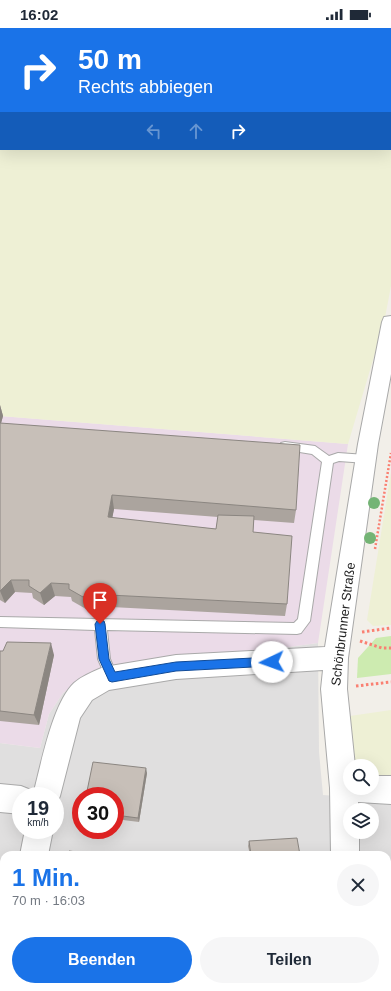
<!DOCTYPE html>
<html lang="de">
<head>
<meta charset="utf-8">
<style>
	:root { --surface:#fff; --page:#f6f6f7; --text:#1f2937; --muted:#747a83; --accent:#1a73e8 }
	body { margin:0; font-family:Arial,sans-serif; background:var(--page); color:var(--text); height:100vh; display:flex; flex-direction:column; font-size:15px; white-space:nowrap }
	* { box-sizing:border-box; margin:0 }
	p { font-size:13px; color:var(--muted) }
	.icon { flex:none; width:22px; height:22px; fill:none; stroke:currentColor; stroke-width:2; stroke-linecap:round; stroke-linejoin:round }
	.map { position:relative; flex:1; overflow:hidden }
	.drawer { position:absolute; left:0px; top:823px; width:391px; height:140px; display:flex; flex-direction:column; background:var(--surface); border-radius:12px 12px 0 0; box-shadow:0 4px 16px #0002 }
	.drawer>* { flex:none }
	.hud { position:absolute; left:0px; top:0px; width:391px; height:122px; box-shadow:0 4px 16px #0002; background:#1a73e8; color:#fff; overflow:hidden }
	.tools { position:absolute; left:343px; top:731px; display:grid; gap:8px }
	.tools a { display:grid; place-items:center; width:36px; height:36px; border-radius:50%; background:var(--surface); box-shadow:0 4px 16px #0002; font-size:20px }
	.speed { position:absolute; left:12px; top:759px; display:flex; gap:8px; font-size:20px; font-weight:700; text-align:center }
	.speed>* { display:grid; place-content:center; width:52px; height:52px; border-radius:50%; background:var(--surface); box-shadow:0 4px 16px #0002; line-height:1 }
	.speed small { font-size:10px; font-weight:400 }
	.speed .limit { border:6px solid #d22; background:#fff; color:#111 }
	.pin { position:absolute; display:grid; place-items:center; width:34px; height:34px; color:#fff; margin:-41px -17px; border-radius:50% 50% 50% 0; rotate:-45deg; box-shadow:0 0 4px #0007 }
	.pin .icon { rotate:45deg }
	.me { position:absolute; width:44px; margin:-22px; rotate:267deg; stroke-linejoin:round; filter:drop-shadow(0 0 3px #0008) }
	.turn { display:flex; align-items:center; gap:14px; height:84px; padding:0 12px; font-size:18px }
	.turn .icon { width:52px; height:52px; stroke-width:2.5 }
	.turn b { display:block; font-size:28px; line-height:34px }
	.lanes { display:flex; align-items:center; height:38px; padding:0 12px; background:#0003; justify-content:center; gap:20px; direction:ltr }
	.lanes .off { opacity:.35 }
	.round { display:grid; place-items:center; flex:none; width:42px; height:42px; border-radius:21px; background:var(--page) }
	.overview { display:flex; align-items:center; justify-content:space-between; height:68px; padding:0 12px }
	h1 { font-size:24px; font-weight:800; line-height:30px; color:var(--accent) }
	.cta { display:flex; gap:8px; margin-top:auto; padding:8px 12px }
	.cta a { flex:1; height:46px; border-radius:24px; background:var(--accent); color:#fff; font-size:16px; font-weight:800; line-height:46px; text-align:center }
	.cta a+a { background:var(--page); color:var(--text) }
	.status { display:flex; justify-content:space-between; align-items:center; height:28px; padding:0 20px; background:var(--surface); direction:ltr }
	.status svg { height:11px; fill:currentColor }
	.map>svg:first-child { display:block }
</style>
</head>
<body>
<div class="status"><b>16:02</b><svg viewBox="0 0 49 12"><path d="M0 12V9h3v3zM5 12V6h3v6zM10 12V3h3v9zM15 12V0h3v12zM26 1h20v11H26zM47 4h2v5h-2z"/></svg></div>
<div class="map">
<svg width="391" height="963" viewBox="0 0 391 963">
	<rect width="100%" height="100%" fill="#f2efe9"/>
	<path fill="#e0dfdf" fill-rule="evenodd" d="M318,615L319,724L323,767L391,772V963H0V715L40,720L49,686L63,665L88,646ZM21,768H55V802H21ZM81,768H115V802H81ZM350,782H372V804H350ZM4,827H387V959H4Z"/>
	<path fill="#ebdbe8" d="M0,388L348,416L318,615L88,646L63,665L49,686L40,720L0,715Z"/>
	<path fill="#eef0d5" d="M0,0H391V37L390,1H1V16Z
		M0,93L1,121H390L391,115V258L384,295L348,416L0,388Z
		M391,444V597L373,598L367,592Z
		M391,682V757H372V738H350L343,689Z"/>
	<path fill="#cdebb0" d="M391,608V646L357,650L358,630L376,610Z"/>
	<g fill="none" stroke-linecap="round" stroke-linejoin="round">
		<path fill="#aad3df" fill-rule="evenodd" d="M0,20H1V22H0Z
			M390,39H391V41H390Z"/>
		<g stroke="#a9a9a9" stroke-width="2">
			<path id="lane" d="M285,414L315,418L329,428L338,425L366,427L370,428L371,431L370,434L366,435L339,433L333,435L310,593L301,605L297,606L107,602L110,631L118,650L116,654L112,656L108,654L98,631L95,602L0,599V589L294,595L298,591L322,434L312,426L281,421L280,418L281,415Z"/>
		</g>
		<g stroke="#a9a9a9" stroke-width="2">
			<path id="street" d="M0,69H1V77H0Z
				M390,95H391V105H390Z
				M391,288V346L378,416L348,630L347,661L355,738H350V760H372V748H391V776L358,774V782H350V804H359V827H331L330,760L321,661L323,642L176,651L109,662L92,672L80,690L60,768L56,778L55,768H21V786L0,784V756L21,758L31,762L33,767C41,737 52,676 74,655C82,648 94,643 104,639L176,627L325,619L358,416L382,294L384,289Z
				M25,802H53L48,827H20Z
				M4,945V959H23L22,963H0V947Z
				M387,951L391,963H361L360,959H387Z"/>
		</g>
		<path stroke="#fa8072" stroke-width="2.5" stroke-dasharray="2 2" stroke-linecap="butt" d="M375,521L391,425"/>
		<path stroke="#fa8072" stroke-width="3" stroke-dasharray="2.5 2.5" stroke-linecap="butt" d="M362,604L391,600
			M360,613L382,620H391
			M356,658L391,654
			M387,869L391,872"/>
		<use href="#lane" fill="#fff" fill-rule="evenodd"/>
		<use href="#street" fill="#fff" fill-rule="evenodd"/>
	</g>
	<g fill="#74b475">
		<circle cx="374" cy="475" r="6"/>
		<circle cx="370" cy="510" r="6"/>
	</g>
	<path fill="#aba49e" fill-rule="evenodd" d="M0,377L3,388L1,395L296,482L294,495L254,492L253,504L287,576L285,588L111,579L110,572H95L86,581L72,573L71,569L55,568L44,577L33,570L32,565L15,564L5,575L0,572ZM114,481L218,489L216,501L112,490Z
		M0,623L54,627L39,697L0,693Z
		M147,745L139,794L115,791V768Z
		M249,813L300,827H250L248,818Z"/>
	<path fill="#8b8681" d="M0,377L3,388L0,399Z
		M112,467L114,481L110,502L108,489Z
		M11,552L15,564L5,575L0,563Z
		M51,555L55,568L44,577L40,565Z
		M93,559L95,572L86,581L83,569Z
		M51,615L54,627L39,697L34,687Z
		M146,740L147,745L139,794L138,790Z
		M117,959H119L118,963H116Z"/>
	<path fill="#c7bfb8" stroke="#8b8681" d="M0,395L300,417L296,482L112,467L108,489L216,501L218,487L254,488L253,504L292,508L287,576L109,567L110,560L93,559L83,569L69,561V556L51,555L40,565L29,558V552H11L0,563Z
		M7,614L51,615L34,687L0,683V623H3Z
		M93,734L146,740L138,790L115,787V768H86Z
		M297,810L300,827H251L249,813Z
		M69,823L99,827H68Z
		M58,959H117L116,963H57Z
		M290,959H325L326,963H278L277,962Z"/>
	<path fill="#1a73e8" stroke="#114b97" d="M100,592L104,593L105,596L109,631L115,644L176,634L272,629L275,630L277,634L275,637L272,638L176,643L112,654L109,653L99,631L95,596L97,593Z"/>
	<g text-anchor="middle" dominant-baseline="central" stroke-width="3" stroke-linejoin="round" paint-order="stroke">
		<g font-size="13" fill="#222" stroke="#fff">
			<text transform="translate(343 596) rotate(-83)">Schönbrunner Straße</text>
		</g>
	</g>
</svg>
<div class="tools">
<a><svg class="icon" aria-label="search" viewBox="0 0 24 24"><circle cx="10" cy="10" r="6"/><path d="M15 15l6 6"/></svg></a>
<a><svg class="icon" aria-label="layers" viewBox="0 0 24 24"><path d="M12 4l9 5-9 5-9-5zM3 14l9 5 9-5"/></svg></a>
</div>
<div class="speed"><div>19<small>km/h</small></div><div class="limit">30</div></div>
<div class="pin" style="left:100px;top:596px;background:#d93025"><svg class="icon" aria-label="arrive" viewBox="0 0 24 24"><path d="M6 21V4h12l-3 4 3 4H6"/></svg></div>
<svg class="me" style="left:272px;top:634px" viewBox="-20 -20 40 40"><circle r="19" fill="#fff"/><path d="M0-13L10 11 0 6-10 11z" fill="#1a73e8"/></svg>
<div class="hud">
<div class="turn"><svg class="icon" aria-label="right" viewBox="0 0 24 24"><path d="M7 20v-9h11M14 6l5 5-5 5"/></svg><div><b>50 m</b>Rechts abbiegen</div></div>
<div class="lanes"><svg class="icon off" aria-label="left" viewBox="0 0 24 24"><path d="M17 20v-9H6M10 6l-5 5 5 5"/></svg><svg class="icon off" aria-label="ahead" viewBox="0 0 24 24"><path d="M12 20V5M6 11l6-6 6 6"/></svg><svg class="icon" aria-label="right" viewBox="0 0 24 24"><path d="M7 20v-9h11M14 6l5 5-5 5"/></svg></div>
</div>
<section class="drawer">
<div class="overview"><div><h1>1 Min.</h1><p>70 m · 16:03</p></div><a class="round"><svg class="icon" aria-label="close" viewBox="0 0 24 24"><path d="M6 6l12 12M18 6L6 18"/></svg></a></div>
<div class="cta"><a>Beenden</a><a>Teilen</a></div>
</section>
</div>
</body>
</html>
